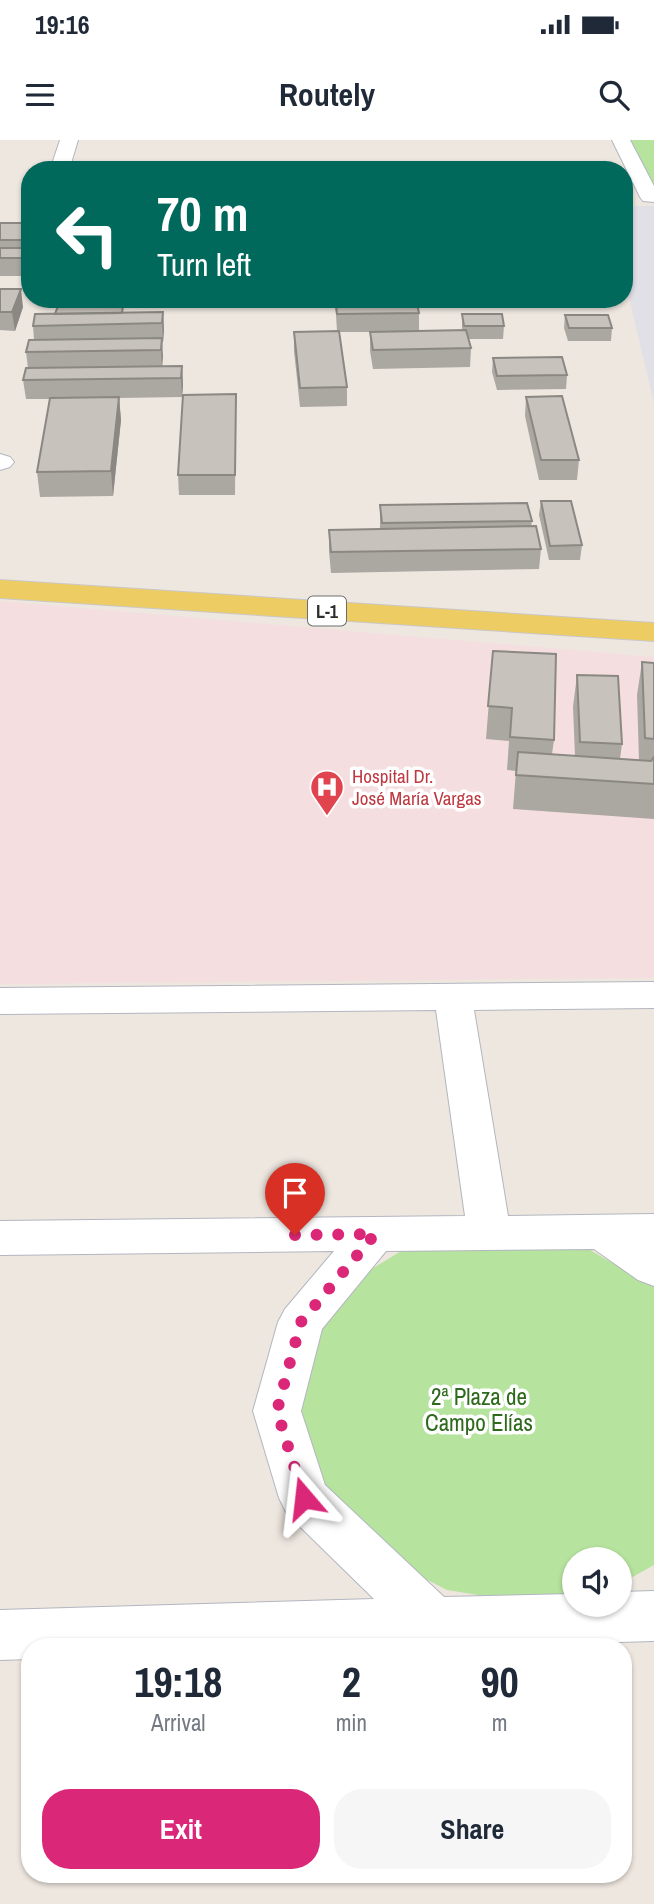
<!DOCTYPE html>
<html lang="en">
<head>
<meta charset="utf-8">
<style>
	:root { --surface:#fff; --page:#f6f6f7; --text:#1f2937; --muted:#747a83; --accent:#db2777 }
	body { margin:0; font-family:"Archivo Narrow",sans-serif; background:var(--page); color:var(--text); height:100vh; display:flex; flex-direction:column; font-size:26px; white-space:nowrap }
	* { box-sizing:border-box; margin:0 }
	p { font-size:23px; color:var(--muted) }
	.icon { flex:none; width:38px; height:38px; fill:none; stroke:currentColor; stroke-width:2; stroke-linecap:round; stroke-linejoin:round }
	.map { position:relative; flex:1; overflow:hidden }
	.sheet { position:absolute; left:21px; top:1498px; width:611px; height:245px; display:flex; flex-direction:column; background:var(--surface); border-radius:28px; box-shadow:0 2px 5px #0004 }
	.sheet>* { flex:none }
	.top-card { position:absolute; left:21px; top:21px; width:612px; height:147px; border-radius:28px; box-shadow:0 2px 5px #0004; background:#00695c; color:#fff; overflow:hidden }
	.controls { position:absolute; left:562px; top:1407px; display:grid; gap:14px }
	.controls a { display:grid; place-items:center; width:70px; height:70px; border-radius:50%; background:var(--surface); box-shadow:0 2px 5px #0004; font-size:35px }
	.pin { position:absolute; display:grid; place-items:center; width:60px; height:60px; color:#fff; margin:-72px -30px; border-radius:50% 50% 50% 0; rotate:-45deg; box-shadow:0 0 7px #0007 }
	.pin .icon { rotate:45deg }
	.me { position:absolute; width:77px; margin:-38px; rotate:343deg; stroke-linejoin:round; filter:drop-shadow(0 0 5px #0008) }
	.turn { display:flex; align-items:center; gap:24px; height:147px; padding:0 21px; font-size:32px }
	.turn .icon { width:91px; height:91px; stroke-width:2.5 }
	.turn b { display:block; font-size:49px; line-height:60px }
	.eta { display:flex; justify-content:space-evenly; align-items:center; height:119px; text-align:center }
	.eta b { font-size:42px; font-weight:700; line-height:49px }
	.primary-button { display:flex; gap:14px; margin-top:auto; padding:14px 21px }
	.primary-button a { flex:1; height:80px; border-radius:28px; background:var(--accent); color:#fff; font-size:28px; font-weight:700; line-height:80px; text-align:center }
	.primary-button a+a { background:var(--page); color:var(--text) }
	.status { display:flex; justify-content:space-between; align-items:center; height:49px; padding:0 35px; background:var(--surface); direction:ltr }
	.status svg { height:19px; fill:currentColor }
	header { display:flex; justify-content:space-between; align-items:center; height:91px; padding:0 21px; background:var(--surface); font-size:32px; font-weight:700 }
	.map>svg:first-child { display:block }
</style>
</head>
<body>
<div class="status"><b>19:16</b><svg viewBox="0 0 49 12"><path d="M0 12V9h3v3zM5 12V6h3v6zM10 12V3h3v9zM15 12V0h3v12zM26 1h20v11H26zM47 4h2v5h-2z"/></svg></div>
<header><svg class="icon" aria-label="menu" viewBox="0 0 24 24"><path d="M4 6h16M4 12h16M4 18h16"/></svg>Routely<svg class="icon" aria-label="search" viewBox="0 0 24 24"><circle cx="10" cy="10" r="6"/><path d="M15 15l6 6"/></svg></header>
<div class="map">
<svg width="654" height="1764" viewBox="0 0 654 1764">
	<rect width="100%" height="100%" fill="#eee7e0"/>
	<path fill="#e2e0e7" d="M625,66H654V263L625,141Z"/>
	<path fill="#f4dedf" d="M0,461L654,517V838L0,844Z"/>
	<path fill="#b6e39e" d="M631,0H654V51H653Z
		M526,1094L590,1110L654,1147V1425L620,1444V1419H574V1456L526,1463L447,1450L379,1415L328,1364L299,1305L295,1244L312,1189L349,1143L401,1111Z"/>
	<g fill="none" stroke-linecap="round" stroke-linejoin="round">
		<g stroke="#b3b6c0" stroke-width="2">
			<path id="minor" d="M60,0H78L69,30H50Z
				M612,0H630L654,46V62L643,61L640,57Z
				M0,314L10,317L14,322L10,327L0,330Z
				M654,842V868L474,870L508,1076L654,1074V1146L638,1140L594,1109L386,1111L322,1189L301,1271L325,1345L444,1457L574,1454V1465H620V1452L654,1451V1501L445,1507H30V1519L0,1520V1470L374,1459L287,1374L279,1358L253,1271L278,1182L285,1169L334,1111L0,1115V1081L465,1076L436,870L0,874V848Z"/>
		</g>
		<g stroke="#c8c8c8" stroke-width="2">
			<path id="major" d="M0,440L654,483V501L0,458Z"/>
		</g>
		<use href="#minor" fill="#fff" fill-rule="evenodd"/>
		<use href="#major" fill="#eecc64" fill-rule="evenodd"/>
	</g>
	<path fill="#aba7a1" d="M0,83H30V136H0Z
		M0,149L23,167L15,191L0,190Z
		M335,159L419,173V191L462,190V174L504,186L503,199H468L471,208L470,227L373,229L370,211V192H339L347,247V266L300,267L294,211V192L337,191Z
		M163,172L164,190L163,202H162V226H182L183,245L182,257L119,258L121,280L113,356L40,357L37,332L50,259H26L23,240L28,228L26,212L34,200L33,186L124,173Z
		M565,175L612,188L611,201H568L564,188Z
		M493,218L567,235L566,249L497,250L492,232Z
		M236,254L235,355H179L178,335Z
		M526,257L579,320L577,340H539L525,276Z
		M541,361L582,405L580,420H549L539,375Z
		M380,365L532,381L531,387L541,409L539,429L331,433L329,411V390L380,389Z
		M493,511L554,600L552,614L575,616L573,567L577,535L622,604L620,619L639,620L637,555L642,522L654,523V679L513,669L516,631L507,630L509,601L486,599Z"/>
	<path fill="#8b8883" d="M21,149L23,167L15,191L12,172Z
		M163,172L164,190L163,202L162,183Z
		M162,198L163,217L162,229L161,210Z
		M182,226L183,245L182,257L181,238Z
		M119,257L121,280L113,356L111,331Z"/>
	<path fill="#c7c2bb" stroke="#8b8883" stroke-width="2" d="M0,83H30V100H0Z
		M0,108H30V118H0Z
		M0,149H21L12,172H0Z
		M335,159H416L419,173L337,174Z
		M58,166H123L122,173L55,174Z
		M163,172L162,183L33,186L35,174Z
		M462,174H502L504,186H464Z
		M565,175H608L612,188H569Z
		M466,190L471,208L373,210L370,192Z
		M339,191L347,247L300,248L294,192Z
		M162,198L161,210L26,212L29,200Z
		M562,217L567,235L497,236L493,218Z
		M182,226L181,238L23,240L26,228Z
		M236,254L235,335H178L183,255Z
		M562,256L579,320H541L526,257Z
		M119,257L111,331L37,332L50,258Z
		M541,361H571L582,405L550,406Z
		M527,363L532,381L382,383L380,365Z
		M536,386L541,409L331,412L329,390Z
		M493,511L556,514L554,600L510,597L512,568L488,566Z
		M642,522L654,523V599L645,598Z
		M577,535L618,536L622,604L580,602Z
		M518,612L651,621L654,617V644L516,635Z"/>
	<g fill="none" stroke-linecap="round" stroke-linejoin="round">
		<path stroke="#db2777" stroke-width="12" stroke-dasharray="0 21.6" d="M295,1095L375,1094L301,1182L283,1248L277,1271L304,1358"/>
	</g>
	<defs>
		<g id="hospital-pin" transform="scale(1.75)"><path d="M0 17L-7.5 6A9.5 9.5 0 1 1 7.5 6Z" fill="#e0444e" stroke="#fff"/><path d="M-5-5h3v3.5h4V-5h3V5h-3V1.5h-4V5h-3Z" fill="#fff"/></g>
	</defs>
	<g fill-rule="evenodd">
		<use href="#hospital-pin" x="327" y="647"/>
	</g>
	<g text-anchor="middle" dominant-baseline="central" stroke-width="7" stroke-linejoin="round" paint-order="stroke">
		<rect fill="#fff" stroke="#6c6c6c" stroke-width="2" x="308" y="456.5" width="38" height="29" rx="5"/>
		<g font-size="18" font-weight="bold" fill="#2d2d2d">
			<text x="327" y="471">L-1</text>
		</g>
		<g font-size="19" fill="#be3a42" stroke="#fff" text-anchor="start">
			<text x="352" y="636">Hospital Dr.<tspan x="352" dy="22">José María Vargas</tspan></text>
		</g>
		<g font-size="23" fill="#2e6a1c" stroke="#fff">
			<text x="479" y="1256">2ª Plaza de<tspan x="479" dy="26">Campo Elías</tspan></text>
		</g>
	</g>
</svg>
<div class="controls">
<a><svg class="icon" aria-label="sound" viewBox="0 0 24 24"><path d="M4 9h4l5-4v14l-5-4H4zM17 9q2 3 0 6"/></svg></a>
</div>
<div class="pin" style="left:295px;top:1095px;background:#d93025"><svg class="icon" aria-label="arrive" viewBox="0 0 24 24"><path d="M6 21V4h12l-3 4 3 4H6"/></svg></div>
<svg class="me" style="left:304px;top:1358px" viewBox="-20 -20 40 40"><path d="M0-17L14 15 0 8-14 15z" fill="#db2777" stroke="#fff" stroke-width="4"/></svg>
<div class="top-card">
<div class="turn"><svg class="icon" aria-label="left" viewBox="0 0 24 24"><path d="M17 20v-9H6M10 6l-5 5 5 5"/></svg><div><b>70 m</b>Turn left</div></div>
</div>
<section class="sheet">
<div class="eta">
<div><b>19:18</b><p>Arrival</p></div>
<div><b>2</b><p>min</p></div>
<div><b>90</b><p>m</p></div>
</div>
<div class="primary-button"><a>Exit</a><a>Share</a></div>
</section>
</div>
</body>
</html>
